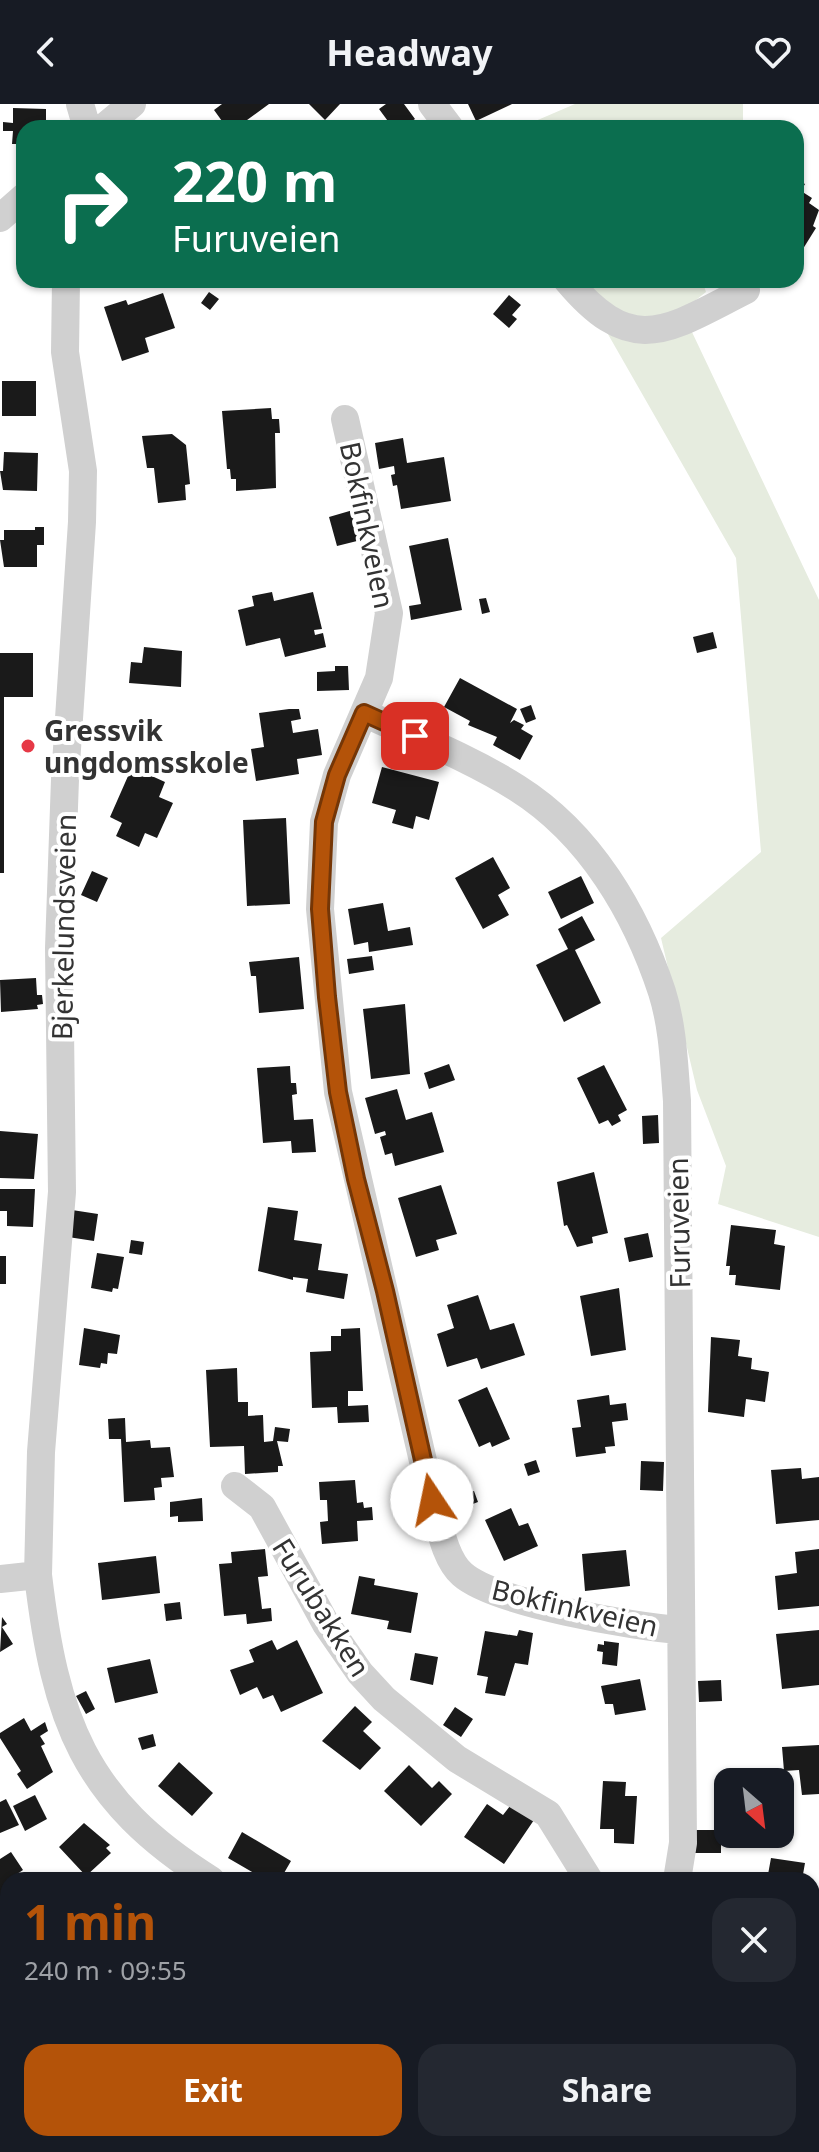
<!DOCTYPE html>
<html lang="en">
<head>
<meta charset="utf-8">
<style>
	:root { --surface:#171b24; --page:#242831; --text:#f1f3f6; --muted:#9ea1a6; --accent:#b45309 }
	body { margin:0; font-family:"Noto Sans",sans-serif; background:var(--page); color:var(--text); height:100vh; display:flex; flex-direction:column; font-size:30px; white-space:nowrap }
	* { box-sizing:border-box; margin:0 }
	p { font-size:26px; color:var(--muted) }
	.icon { flex:none; width:44px; height:44px; fill:none; stroke:currentColor; stroke-width:2; stroke-linecap:round; stroke-linejoin:round }
	.map { position:relative; flex:1; overflow:hidden }
	.drawer { position:absolute; left:0px; top:1768px; width:820px; height:280px; display:flex; flex-direction:column; background:var(--surface); border-radius:24px 24px 0 0; box-shadow:0 2px 6px #0004 }
	.drawer>* { flex:none }
	.banner { position:absolute; left:16px; top:16px; width:788px; height:168px; border-radius:24px; box-shadow:0 2px 6px #0004; background:#0b6e4f; color:#fff; overflow:hidden }
	.needle { width:52px; rotate:152deg }
	.tools { position:absolute; left:714px; top:1664px; display:grid; gap:16px }
	.tools a { display:grid; place-items:center; width:80px; height:80px; border-radius:16px; background:var(--surface); box-shadow:0 2px 6px #0004; font-size:40px }
	.pin { position:absolute; display:grid; place-items:center; width:68px; height:68px; color:#fff; margin:-34px; border-radius:16px; box-shadow:0 4px 12px #0006 }
	.me { position:absolute; width:88px; margin:-44px; rotate:349deg; stroke-linejoin:round; filter:drop-shadow(0 0 6px #0008) }
	.turn { display:flex; align-items:center; gap:28px; height:168px; padding:0 24px; font-size:36px }
	.turn .icon { width:104px; height:104px; stroke-width:2.5 }
	.turn b { display:block; font-size:56px; line-height:68px }
	.round { display:grid; place-items:center; flex:none; width:84px; height:84px; border-radius:24px; background:var(--page) }
	.summary { display:flex; align-items:center; justify-content:space-between; height:136px; padding:0 24px }
	h1 { font-size:48px; font-weight:700; line-height:60px; color:var(--accent) }
	.action { display:flex; gap:16px; margin-top:auto; padding:16px 24px }
	.action a { flex:1; height:92px; border-radius:24px; background:var(--accent); color:#fff; font-size:32px; font-weight:700; line-height:92px; text-align:center }
	.action a+a { background:var(--page); color:var(--text) }
	header { display:flex; justify-content:space-between; align-items:center; height:104px; padding:0 24px; background:var(--surface); font-size:36px; font-weight:700 }
	.map>svg:first-child { display:block }
</style>
</head>
<body>
<header><svg class="icon" aria-label="back" viewBox="0 0 24 24"><path d="M15 5l-7 7 7 7"/></svg>Headway<svg class="icon" aria-label="heart" viewBox="0 0 24 24"><path d="M12 20l-8-8c-3-5 5-10 8-4 3-6 11-1 8 4z"/></svg></header>
<div class="map">
<svg width="819" height="2048" viewBox="0 0 819 2048">
	<rect width="100%" height="100%" fill="#fff"/>
	<path fill="#e6ecdf" d="M575,0H743V24H519Z
		M572,176H702L706,188L682,207L819,496V1133L718,1100L726,1062L697,986L661,834L761,748L736,454L593,204Z"/>
	<path fill="#1a1a1a" d="M222,0H269L236,24H227L214,6Z
		M309,0H340L325,16Z
		M386,0H404L415,15L402,24H393L379,5Z
		M468,0H512L476,17Z
		M13,4L46,5V24H24V40H12L13,27H3V18L13,19Z
		M796,75L805,80L801,87L812,94L809,99L819,106L813,122L816,124L796,156Z
		M209,188L219,195L210,206L201,199Z
		M163,189L175,224L145,234L149,248L122,257L104,203L126,196L128,201Z
		M509,191L521,201L512,211L517,215L509,224L493,210Z
		M2,277H36V312H2Z
		M271,304L272,315H279L280,329H275L276,384L236,387V375H231L230,365H227L222,307Z
		M172,330L186,341L190,380L185,381L186,396L158,399L154,364H158H147L142,332Z
		M403,334L407,359L444,353L451,397L401,405L397,381L393,382L391,371L395,370L394,362L379,365L375,339Z
		M4,348L38,349L37,387L3,386L0,367H3Z
		M353,406L361,436L337,442L329,413Z
		M35,423H44V441H37V463H4L0,436H4V426H35Z
		M448,434L462,506L411,516L409,502L421,500L409,442Z
		M272,488L274,497L313,488L322,525L314,526L315,531L323,529L326,543L285,553L280,534L246,542L238,506L254,502L252,492Z
		M486,494L490,508L482,510L479,495Z
		M713,528L717,544L697,549L693,533Z
		M144,543L182,547L181,583L129,579L131,558L142,559Z
		M0,549H33V593H4V769H0Z
		M335,562H348L349,586L317,587V568L335,567Z
		M460,574L517,605L510,619L514,616L524,621L521,625L533,632L520,656L493,641L497,633L468,621L470,617L444,603Z
		M531,601L536,615L526,619L520,605Z
		M289,605H299L301,615L291,617L293,629L318,625L322,651L297,655L299,670L256,677L251,645L264,643L259,609Z
		M132,663L165,678L159,693L173,699L157,734L145,729L139,743L116,732L122,719L110,713Z
		M382,663L439,678L429,716L416,712L413,725L392,719L396,706L372,699Z
		M286,714L290,800L247,802L243,716Z
		M493,753L510,784L498,791L509,811L483,825L455,774Z
		M92,767L108,774L97,798L81,791Z
		M581,772L594,799L561,815L548,788Z
		M383,799L388,827L410,823L413,841L369,848L368,838L354,841L348,805Z
		M582,812L595,836L575,846L601,899L564,918L536,861L568,845L558,825Z
		M372,852L374,866L349,870L347,855Z
		M299,853L304,905L259,909L256,872H251L249,858Z
		M36,874L37,891H42L43,900L37,901L38,905L1,908L0,876Z
		M405,900L410,970L371,975L363,905Z
		M449,960L455,976L429,985L424,969Z
		M604,961L627,1006L618,1011L621,1017L612,1022L608,1016L599,1020L577,974Z
		M290,962L291,979H296L297,990L292,991L294,1016L313,1015L316,1048L292,1049L291,1037L263,1039L257,964Z
		M397,985L406,1016L432,1008L444,1048L395,1062L392,1049L385,1051L380,1033L386,1031L385,1027L375,1030L365,994Z
		M658,1011L659,1039L643,1040L642,1012Z
		M0,1027L38,1030L34,1075L0,1074Z
		M594,1068L608,1129L592,1133L593,1139L577,1143L567,1121L564,1122L557,1078Z
		M441,1081L457,1130L436,1136L439,1146L416,1153L398,1094Z
		M0,1085H35L33,1123L7,1122V1107H0Z
		M268,1103L298,1107L294,1136L322,1140L318,1166L348,1170L344,1195L306,1188L308,1175L293,1173V1176L258,1167Z
		M72,1106L98,1110L94,1137L68,1133Z
		M731,1121L776,1126L774,1140L785,1142L780,1186L735,1181L736,1171H729L730,1162H726Z
		M648,1129L653,1153L629,1158L624,1134Z
		M131,1136L144,1138L142,1151L129,1149Z
		M97,1149L124,1153L118,1185L113,1184L112,1188L91,1184Z
		M0,1152H6V1180H0Z
		M619,1184L626,1246L591,1252L580,1192Z
		M478,1191L490,1226L514,1219L525,1251L481,1265L477,1254L447,1263L437,1230L454,1224L447,1201Z
		M84,1224L120,1231L117,1250L108,1249L107,1260L101,1259L100,1264L79,1261Z
		M360,1224L363,1287H348V1302L368,1301L369,1318L338,1319L337,1303L312,1304L310,1248L331,1247V1232H341V1225Z
		M711,1233L740,1236L738,1252L752,1254L751,1265L769,1268L765,1298L746,1295L744,1313L708,1308Z
		M237,1264L238,1298H248V1312L263,1311L264,1338L273,1337L275,1323L290,1325L288,1338L277,1337L283,1362H278V1368L245,1370L244,1342L210,1343L206,1266Z
		M487,1283L510,1335L492,1343L490,1338L479,1343L458,1296Z
		M609,1291L610,1301L626,1299L628,1316L612,1318L615,1342L605,1343L606,1349L576,1353L572,1324L581,1323L577,1296Z
		M125,1314L126,1338L150,1336L151,1344L170,1343L174,1373L161,1374L162,1383L154,1384L155,1396L124,1398L121,1335H109L108,1315Z
		M536,1356L540,1368L528,1372L524,1360Z
		M641,1357L664,1358L663,1387L640,1386Z
		M801,1364L802,1375L819,1373V1416L776,1420L771,1366Z
		M355,1376L357,1399L363,1398L364,1404L372,1403L373,1416L357,1417L358,1437L322,1440L320,1418L328,1417L327,1396H320L319,1378Z
		M474,1387L478,1398L454,1407L450,1395Z
		M202,1394L203,1417L178,1418V1412L170,1413V1398Z
		M511,1404L519,1422L528,1419L538,1442L504,1457L485,1416Z
		M265,1445L268,1472L258,1473L262,1505L271,1504L272,1517L247,1520L246,1510L224,1512L219,1460L232,1459L231,1448Z
		M819,1445V1502L778,1506L775,1472L797,1469L795,1448Z
		M626,1446L630,1482L585,1487L582,1450Z
		M156,1452L160,1489L102,1496L98,1459Z
		M359,1472L375,1475L374,1481L418,1489L411,1529L387,1525L389,1517L351,1510Z
		M180,1498L182,1515L166,1517L164,1500Z
		M2,1513L7,1520L2,1523L13,1540L0,1548Z
		M519,1526L533,1529L528,1561L515,1559L505,1592L485,1589L488,1573L477,1571L485,1527L517,1532Z
		M819,1526V1581L782,1585L776,1530Z
		M272,1536L277,1546L297,1536L323,1589L281,1608L273,1591L263,1595L257,1583L240,1591L230,1566L254,1558L249,1546Z
		M604,1537L619,1539L617,1562L602,1560L603,1548L597,1547L598,1540L604,1541Z
		M415,1549L438,1553L433,1581L410,1576Z
		M150,1555L158,1589L115,1599L107,1564Z
		M640,1575L646,1606L615,1611L613,1600H605L601,1582Z
		M721,1576L722,1597L699,1598L698,1577Z
		M86,1587L95,1605L86,1610L76,1592Z
		M355,1602L372,1618L363,1627L381,1644L360,1666L322,1637Z
		M455,1603L473,1615L461,1633L443,1621Z
		M24,1614L31,1627L45,1618L48,1627L40,1632L45,1640L41,1642L53,1668L27,1685L17,1670L21,1667L0,1634V1629Z
		M153,1630L156,1642L142,1646L138,1634Z
		M819,1641V1690L802,1691L799,1666L784,1667L782,1643Z
		M179,1658L213,1689L192,1712L158,1682Z
		M409,1661L432,1684L439,1677L452,1690L421,1722L384,1687Z
		M603,1677L626,1678L625,1692H637L634,1740L614,1739V1725H600Z
		M35,1691L47,1715L25,1727L13,1702Z
		M6,1695L19,1721L0,1729V1698Z
		M513,1698L536,1713L504,1760L464,1733L487,1700L503,1711Z
		M84,1719L110,1741L106,1744L111,1749L86,1772L59,1743Z
		M696,1726H721V1749H695Z
		M242,1728L291,1757L280,1776H266L228,1754Z
		M11,1748L23,1766L8,1776V1801L0,1806V1755Z
		M771,1754L805,1759L802,1776H767Z
		M0,2028L8,2040L20,2048H0Z
		M194,2040H228L224,2048H199L201,2044Z
		M247,2040L256,2043L257,2040H270L266,2048H243Z
		M388,2040H404L415,2045L384,2048Z
		M627,2040H665L666,2048H627Z"/>
	<g fill="none" stroke-linecap="round" stroke-linejoin="round">
		<path stroke="#d0d0d0" stroke-width="28" d="M80,0L87,24
			M432,0L450,24
			M103,24L132,0
			M0,114L24,93
			M567,176C633,255 667,226 746,186
			M345,315L389,509L379,574L337,671L324,718L320,805L338,988L432,1396C439,1418 444,1454 462,1470C494,1499 635,1523 681,1526
			M364,609C415,633 470,654 517,684C590,730 636,809 662,888C673,923 674,960 677,997L683,1739L677,1776
			M235,1382L262,1403L326,1520L360,1569L384,1595L457,1655L548,1710L589,1776
			M38,1471L41,1348L62,1088L59,844L65,675L82,418L83,367L65,248L66,176
			M0,1475L38,1471C55,1615 83,1696 211,1776
			M812,1873L819,1861
			M0,1900L8,1912
			M0,1949L8,1947
			M90,2040L91,2048
			M114,2040L127,2048
			M798,2040L804,2048
			M559,2048L561,2040"/>
	</g>
	<g fill="none" stroke-linecap="round" stroke-linejoin="round">
		<g stroke="#753606" stroke-width="20">
			<path id="route" d="M415,632L364,609L337,671L324,718L320,805L327,893L338,988L356,1075L385,1187L432,1396"/>
		</g>
		<use href="#route" stroke="#b45309" stroke-width="14"/>
	</g>
	<circle fill="#e63946" stroke="#fff" stroke-width="3" cx="28" cy="642" r="8"/>
	<g text-anchor="middle" dominant-baseline="central" stroke-width="8" stroke-linejoin="round" paint-order="stroke">
		<g font-size="28" fill="#333" stroke="#fff">
			<text transform="translate(368 421) rotate(78)">Bokfinkveien</text>
			<text transform="translate(63 823) rotate(-89)">Bjerkelundsveien</text>
			<text transform="translate(678 1119) rotate(-91)">Furuveien</text>
			<text transform="translate(322 1503) rotate(58)">Furubakken</text>
			<text transform="translate(575 1503) rotate(13)">Bokfinkveien</text>
		</g>
		<g font-size="28" font-weight="bold" fill="#333" stroke="#fff" text-anchor="start">
			<text x="44" y="626">Gressvik<tspan x="44" dy="32">ungdomsskole</tspan></text>
		</g>
	</g>
</svg>
<div class="tools">
<a><svg class="needle" viewBox="-14 -14 28 28"><path d="M0-13l5 13h-10z" fill="#e53935"/><path d="M0 13l5-13h-10z" fill="#9ea1a6"/></svg></a>
</div>
<div class="pin" style="left:415px;top:632px;background:#d93025"><svg class="icon" aria-label="arrive" viewBox="0 0 24 24"><path d="M6 21V4h12l-3 4 3 4H6"/></svg></div>
<svg class="me" style="left:432px;top:1396px" viewBox="-20 -20 40 40"><circle r="19" fill="#fff"/><path d="M0-13L10 11 0 6-10 11z" fill="#b45309"/></svg>
<div class="banner">
<div class="turn"><svg class="icon" aria-label="right" viewBox="0 0 24 24"><path d="M7 20v-9h11M14 6l5 5-5 5"/></svg><div><b>220 m</b>Furuveien</div></div>
</div>
<section class="drawer">
<div class="summary"><div><h1>1 min</h1><p>240 m · 09:55</p></div><a class="round"><svg class="icon" aria-label="close" viewBox="0 0 24 24"><path d="M6 6l12 12M18 6L6 18"/></svg></a></div>
<div class="action"><a>Exit</a><a>Share</a></div>
</section>
</div>
</body>
</html>
